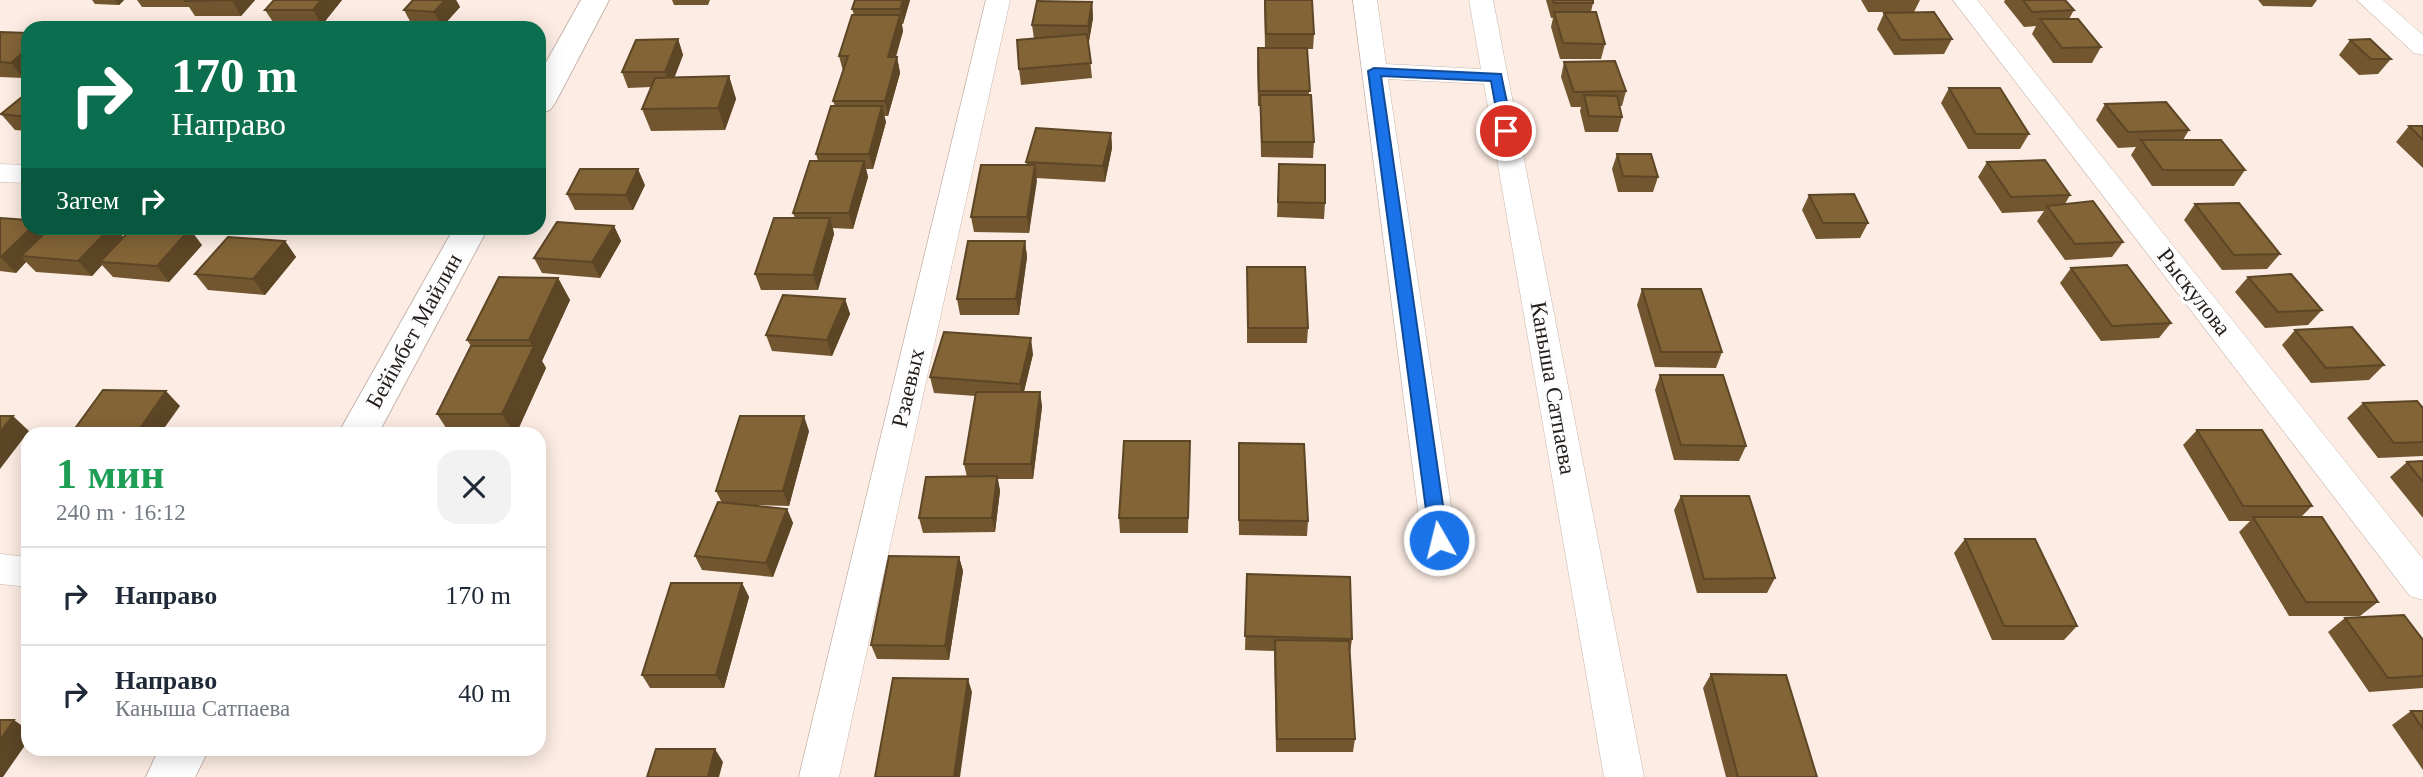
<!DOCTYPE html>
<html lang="ru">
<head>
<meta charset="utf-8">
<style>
	:root { --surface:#fff; --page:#f2f2f3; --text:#1f2937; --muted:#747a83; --line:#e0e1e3 }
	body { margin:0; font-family:Georgia,serif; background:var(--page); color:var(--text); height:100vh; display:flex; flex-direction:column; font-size:26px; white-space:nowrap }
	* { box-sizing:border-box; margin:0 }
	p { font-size:23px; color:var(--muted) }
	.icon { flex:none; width:38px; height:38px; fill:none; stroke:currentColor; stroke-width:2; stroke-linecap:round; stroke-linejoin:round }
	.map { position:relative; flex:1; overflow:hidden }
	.drawer { position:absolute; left:21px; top:427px; width:525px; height:329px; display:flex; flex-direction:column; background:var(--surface); border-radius:21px; box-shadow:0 4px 18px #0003 }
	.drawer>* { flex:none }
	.guide { position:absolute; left:21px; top:21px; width:525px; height:214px; border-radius:21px; box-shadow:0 4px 18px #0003; background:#0b6e4f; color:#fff; overflow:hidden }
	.pin { position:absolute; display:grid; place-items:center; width:60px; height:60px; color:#fff; margin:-30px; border:4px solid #fff; border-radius:50%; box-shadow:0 2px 7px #0007 }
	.me { position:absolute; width:77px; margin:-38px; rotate:352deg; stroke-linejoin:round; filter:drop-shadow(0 0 5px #0008) }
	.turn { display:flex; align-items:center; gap:24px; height:147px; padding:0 35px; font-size:32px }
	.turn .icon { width:91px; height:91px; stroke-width:2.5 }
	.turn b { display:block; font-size:49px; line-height:60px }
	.then { display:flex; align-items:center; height:66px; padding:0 35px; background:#0003; gap:14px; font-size:26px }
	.round { display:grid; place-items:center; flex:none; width:74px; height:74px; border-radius:21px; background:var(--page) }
	.head { display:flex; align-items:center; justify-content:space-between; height:119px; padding:0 35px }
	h1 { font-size:42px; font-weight:600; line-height:52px; color:#1e9e55 }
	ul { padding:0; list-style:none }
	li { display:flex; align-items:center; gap:21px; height:98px; padding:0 35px; border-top:2px solid var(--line) }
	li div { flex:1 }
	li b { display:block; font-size:26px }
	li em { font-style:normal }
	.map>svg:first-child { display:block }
</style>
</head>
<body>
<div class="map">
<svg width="2423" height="777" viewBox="0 0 2423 777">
	<rect width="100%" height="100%" fill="#fcece3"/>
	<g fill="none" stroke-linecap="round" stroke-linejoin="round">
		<g stroke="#c6b6ad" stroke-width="1">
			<path id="minor" d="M986,0H1010L839,777H799Z
				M1353,0H1377L1386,64L1481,69L1469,0H1493L1644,777H1604L1484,84L1388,79L1456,540L1451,550L1439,554L1427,550L1422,540Z
				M1953,0H1977L2423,559V600L2410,596Z
				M2357,0H2383L2423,35V55L2414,53Z
				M0,164L28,165V183L0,182Z
				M0,554L28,557V587L0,584Z"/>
		</g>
		<g stroke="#c6b6ad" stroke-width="2">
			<path id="tertiary" d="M581,0H609L555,103L550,110L539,113V75Z
				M454,228H488L378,434H338Z
				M159,749H209L195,777H146Z"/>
		</g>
		<use href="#minor" fill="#fff" fill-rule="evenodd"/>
		<use href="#tertiary" fill="#fff" fill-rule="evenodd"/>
	</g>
	<path fill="#71562f" d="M92,0H124L119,5L95,4Z
		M137,0H255L241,16H195L189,7H142Z
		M274,0H342L322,25H275L265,10Z
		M413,0H456L460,7L442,27L412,25L404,10Z
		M672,0H710L708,5H674Z
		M855,0H910L903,24H902L903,31L896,57H897L900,73L888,116H884L886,122L873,169H866L868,177L853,229L833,228L834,234L818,290H761L755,274L795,218L793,213L818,161L816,154L835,106L833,101L843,71L839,56L854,15L852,9Z
		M1264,0L1314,34L1313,49H1307L1309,95L1314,142L1313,158L1261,157L1260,106H1258L1257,63L1258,48H1265Z
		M1546,0H1593V3L1591,12L1605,44L1601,59H1560L1551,27L1553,18H1551Z
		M1861,0H1920L1914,12H1868Z
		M2005,0H2065L2074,10L2069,19L2101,47L2092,63H2053L2032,34L2036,26L2024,27L2004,2Z
		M2258,0H2317L2312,7L2263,6Z
		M1092,2L1093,18L1089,41H1088L1092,78L1021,85L1019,69L1034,39L1032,25Z
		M1884,13L1952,39L1944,54L1894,55L1877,29Z
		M0,32L28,33V74L23,78L0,77Z
		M678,39L683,55L674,77L729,76L736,99L725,130L651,131L642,109L651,87L628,88L622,72Z
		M2350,40L2391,59L2378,74L2359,75L2339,55Z
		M1564,62L1626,91L1622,106H1619L1622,117L1618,132H1585L1580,111L1581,107H1571L1561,77Z
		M1949,88L2029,134L2020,149H1968L1941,103Z
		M28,92V131L15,130L1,114Z
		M2105,104L2189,130L2183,140L2245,170L2234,186H2152L2131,155L2136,147L2118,148L2096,120Z
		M2409,126H2423V168L2396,142Z
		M1111,133L1112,148L1105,182L1036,178L1029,233L974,232L971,217L1027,165L1026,162Z
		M1617,154L1658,177L1653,192H1618L1612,169Z
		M1987,162L2070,195L2065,204L2123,242L2112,257L2065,260L2037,221L2044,211L2002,213L1978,177Z
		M1279,164L1325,203L1324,219L1277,217Z
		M645,185L633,210H575L567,194Z
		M1809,195L1868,223L1860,238L1816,239L1802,210Z
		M2195,204L2280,254L2267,269L2222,270L2184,220Z
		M0,218L47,231L124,237L202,245L169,282L113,277L102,265L92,276L36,272L26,262L16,273L0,271Z
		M614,226L621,241L600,278L542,273L534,258Z
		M285,241L296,257L265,295L208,290L195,274Z
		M1025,241L1027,257L1019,315H960L957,299Z
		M1247,267L1308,328L1307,343H1247Z
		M2071,268L2171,323L2159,338L2101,341L2060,283Z
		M2248,277L2322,310L2308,325L2265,328L2235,292Z
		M558,278L570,300L542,361L546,368L516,434H417L448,431L437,414L471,346L467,340Z
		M1642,289L1722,352L1716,368L1655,367L1637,305Z
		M845,299L850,314L832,356L772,351L766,335Z
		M2295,330L2384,365L2369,380L2311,383L2282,345Z
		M1033,354L1024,392H1040L1042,407L1033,479H998L1000,491L995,532L923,533L919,518L967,477L964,464L976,396L934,393L930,377Z
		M1660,375L1746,446L1739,461L1674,460L1655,390Z
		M2363,403L2423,408V456L2378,458L2347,418Z
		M2197,430L2312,506L2301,517L2378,602L2360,616H2289L2239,532L2250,521H2229L2183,445Z
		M809,431L789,506L753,505L787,509L793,523L773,577L702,570L695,556L722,503L716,491Z
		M1190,456L1188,533H1120L1119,518Z
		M1238,458L1308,521L1307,536L1239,535Z
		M2423,461V518L2390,477L2407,462Z
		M1681,496L1775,578L1767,593H1697L1674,510Z
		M1965,539L2077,626L2064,640H1992L1954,553Z
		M959,557L963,571L949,660L877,659L871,645Z
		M1247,574L1352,639L1350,653L1355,739L1353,752H1276L1274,651L1245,650Z
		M742,583L749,597L724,688H650L642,675Z
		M2345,618L2423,640V688L2369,692L2328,632Z
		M1711,674L1817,777H1726L1703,688Z
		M2411,711H2423V770L2392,725Z"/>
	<path fill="#5c4626" d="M115,0H124L119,5Z
		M232,0H255L241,16L232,1Z
		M321,0H342L322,25L313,10Z
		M445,0H456L460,7L442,27L434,12Z
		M903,0H910L903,24L900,9Z
		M1092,2L1093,18L1089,41L1088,26Z
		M900,15L903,31L891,73L888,57Z
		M678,39L683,55L671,87L665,72Z
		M28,48V74L23,78L11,63Z
		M897,57L900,73L888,116L885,101Z
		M729,76L736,99L725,130L718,108Z
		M882,106L886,122L873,169L869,154Z
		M1111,133L1112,148L1105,182L1103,166Z
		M864,161L868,177L853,229L849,213Z
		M1035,165L1037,181L1029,233L1027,217Z
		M638,169L645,185L633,210L626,195Z
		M830,218L834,234L818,290L813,275Z
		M614,226L621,241L600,278L592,262Z
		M31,228H44L52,236L21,256L26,262L16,273L1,257Z
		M110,228H116L126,240L100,262L102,265L92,276L78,261Z
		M190,229L202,245L169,282L157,266Z
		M285,241L296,257L265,295L253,279Z
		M1025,241L1027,257L1019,315L1016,299Z
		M558,278L570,300L542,361L546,368L516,434H514L502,414L533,347L529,340Z
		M845,299L850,314L832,356L827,340Z
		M1031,338L1033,354L1022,399L1020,384Z
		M166,391L180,406L160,434H136Z
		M1040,392L1042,407L1033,479L1031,464Z
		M13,416L29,431L0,469V432Z
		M804,416L809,431L789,506L783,491Z
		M997,476L1000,491L995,532L992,518Z
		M787,509L793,523L773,577L766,563Z
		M959,557L963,571L949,660L945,646Z
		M742,583L749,597L724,688L716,675Z
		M968,679L972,692L960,777H954Z
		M14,720L28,730V741L3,777H0V740Z
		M715,749L723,762L719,777H708Z"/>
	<path fill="#836437" stroke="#5c4626" stroke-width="2" d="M185,0H232L185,1Z
		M274,0H321L313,10H265Z
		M413,0H445L434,12L404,10Z
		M855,0H903L900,9H852Z
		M1265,0H1312L1314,34H1266Z
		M1553,0H1593V3H1554Z
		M2023,0H2065L2074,10L2032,12Z
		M1037,1L1092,2L1088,26L1032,25Z
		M1554,12H1596L1605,44L1563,43Z
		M1934,12L1952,39L1901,40L1884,13Z
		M852,15H900L888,57H897L885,101H833L848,56H839Z
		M2040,19H2078L2101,47L2062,48Z
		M0,32L28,33V48L11,63L0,62Z
		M1087,34L1091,63L1019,69L1017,40Z
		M678,39L665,72H622L636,40Z
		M2370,39L2391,59H2371L2350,40Z
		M1258,48H1307L1310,91H1259Z
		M1615,61L1626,91L1574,92L1564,62Z
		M729,76L718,108L642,109L655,78Z
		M1949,88H2000L2029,134H1976Z
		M28,92V117L1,114Z
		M1260,95H1311L1314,142H1262Z
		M1584,95L1617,96L1622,117L1589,116Z
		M2166,102L2189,130L2128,132L2105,104Z
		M831,106H882L869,154H816Z
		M2409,126H2423V140Z
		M1036,128L1111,133L1103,166L1026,162Z
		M2141,140H2221L2245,170H2163Z
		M1617,154H1651L1658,177L1623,176Z
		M2045,160L2070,195L2011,197L1987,162Z
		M810,161H864L849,213H793Z
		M1279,164L1325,165V203L1278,202Z
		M981,165H1035L1027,217H971Z
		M580,169H638L626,195L567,194Z
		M1854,194L1868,223H1823L1809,195Z
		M2093,201L2123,242L2075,244L2047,206Z
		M2239,203L2280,254L2234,255L2195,204Z
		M0,218L28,220V228H31L1,257H0Z
		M774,218H830L813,275L755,274Z
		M557,222L614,226L592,262L534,258Z
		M50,228H110L78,261L21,256Z
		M132,228H169L190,229L157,266L100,262Z
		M228,237L285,241L253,279L195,274Z
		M968,241H1025L1016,299H957Z
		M2127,265L2171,323L2112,326L2071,268Z
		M1247,267H1305L1308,328H1248Z
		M2291,274L2322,310L2278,312L2248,277Z
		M499,277L558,278L529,340H467Z
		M1642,289H1701L1722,352H1661Z
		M783,295L845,299L827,340L766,335Z
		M2352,327L2384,365L2326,368L2295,330Z
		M944,332L1031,338L1020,384L930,377Z
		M471,346H534L502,414H437Z
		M1660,375H1723L1746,446L1681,445Z
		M103,390L166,391L136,434H71Z
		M976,392H1040L1031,464H964Z
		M2417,401L2423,408V442L2394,443L2363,403Z
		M0,416H13L0,432Z
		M740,416H804L783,491H716Z
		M2197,430H2262L2312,506H2243Z
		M419,431H484L483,434H417Z
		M153,432H218L217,434H152Z
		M1124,441H1190L1188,518H1119Z
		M1239,443L1304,444L1308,521L1239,520Z
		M2423,461V482L2407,462Z
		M997,476L992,518H919L926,477Z
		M1681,496H1749L1775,578L1704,579Z
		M718,502L787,509L766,563L695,556Z
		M2253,517H2322L2378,602H2306Z
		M1965,539H2035L2077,626H2004Z
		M889,556L959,557L945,646L871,645Z
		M1247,574L1350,577L1352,639L1245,636Z
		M671,583H742L716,675H642Z
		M2404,615L2423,640V676L2388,678L2345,618Z
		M1275,640L1349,641L1355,739H1277Z
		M1711,674L1786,675L1817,777H1738Z
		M893,678L968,679L954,777H875Z
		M2411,711H2423V729Z
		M0,720H14L0,740Z
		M656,749H715L708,777H647Z"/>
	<path fill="#1a73e8" stroke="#114b97" stroke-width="2" d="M1374,68L1501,74L1513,131L1506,135L1500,131L1491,81L1381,76L1448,540L1445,546L1439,548L1433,546L1430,540L1368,71Z"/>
	<g text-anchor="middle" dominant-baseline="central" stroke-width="7" stroke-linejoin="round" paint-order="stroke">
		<g font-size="23" fill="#241e1b" stroke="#fdfdfd">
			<text transform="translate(2194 292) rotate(52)">Рыскулова</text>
			<text transform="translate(414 331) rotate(-61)">Бейімбет Майлин</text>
			<text transform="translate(908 388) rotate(-77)">Рзаевых</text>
			<text transform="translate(1553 388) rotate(80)">Каныша Сатпаева</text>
		</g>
	</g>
</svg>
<div class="pin" style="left:1506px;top:131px;background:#d93025"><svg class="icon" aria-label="arrive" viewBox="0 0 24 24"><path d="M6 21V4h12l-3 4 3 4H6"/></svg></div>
<svg class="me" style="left:1439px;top:540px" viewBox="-20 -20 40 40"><circle r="17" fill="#1a73e8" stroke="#fff" stroke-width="3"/><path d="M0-11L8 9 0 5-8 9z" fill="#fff"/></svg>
<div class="guide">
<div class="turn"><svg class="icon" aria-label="right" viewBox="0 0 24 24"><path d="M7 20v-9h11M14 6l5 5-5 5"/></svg><div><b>170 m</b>Направо</div></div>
<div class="then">Затем<svg class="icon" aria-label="right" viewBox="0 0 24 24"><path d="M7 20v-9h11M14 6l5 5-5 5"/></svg></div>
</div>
<section class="drawer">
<div class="head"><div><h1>1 мин</h1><p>240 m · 16:12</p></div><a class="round"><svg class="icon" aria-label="close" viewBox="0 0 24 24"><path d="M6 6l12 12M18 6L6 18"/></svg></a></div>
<ul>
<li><svg class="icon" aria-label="right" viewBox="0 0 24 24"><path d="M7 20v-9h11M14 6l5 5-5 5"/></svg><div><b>Направо</b></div><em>170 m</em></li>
<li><svg class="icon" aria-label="right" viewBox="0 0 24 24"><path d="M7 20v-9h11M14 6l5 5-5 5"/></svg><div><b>Направо</b><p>Каныша Сатпаева</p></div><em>40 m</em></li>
</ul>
</section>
</div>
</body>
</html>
